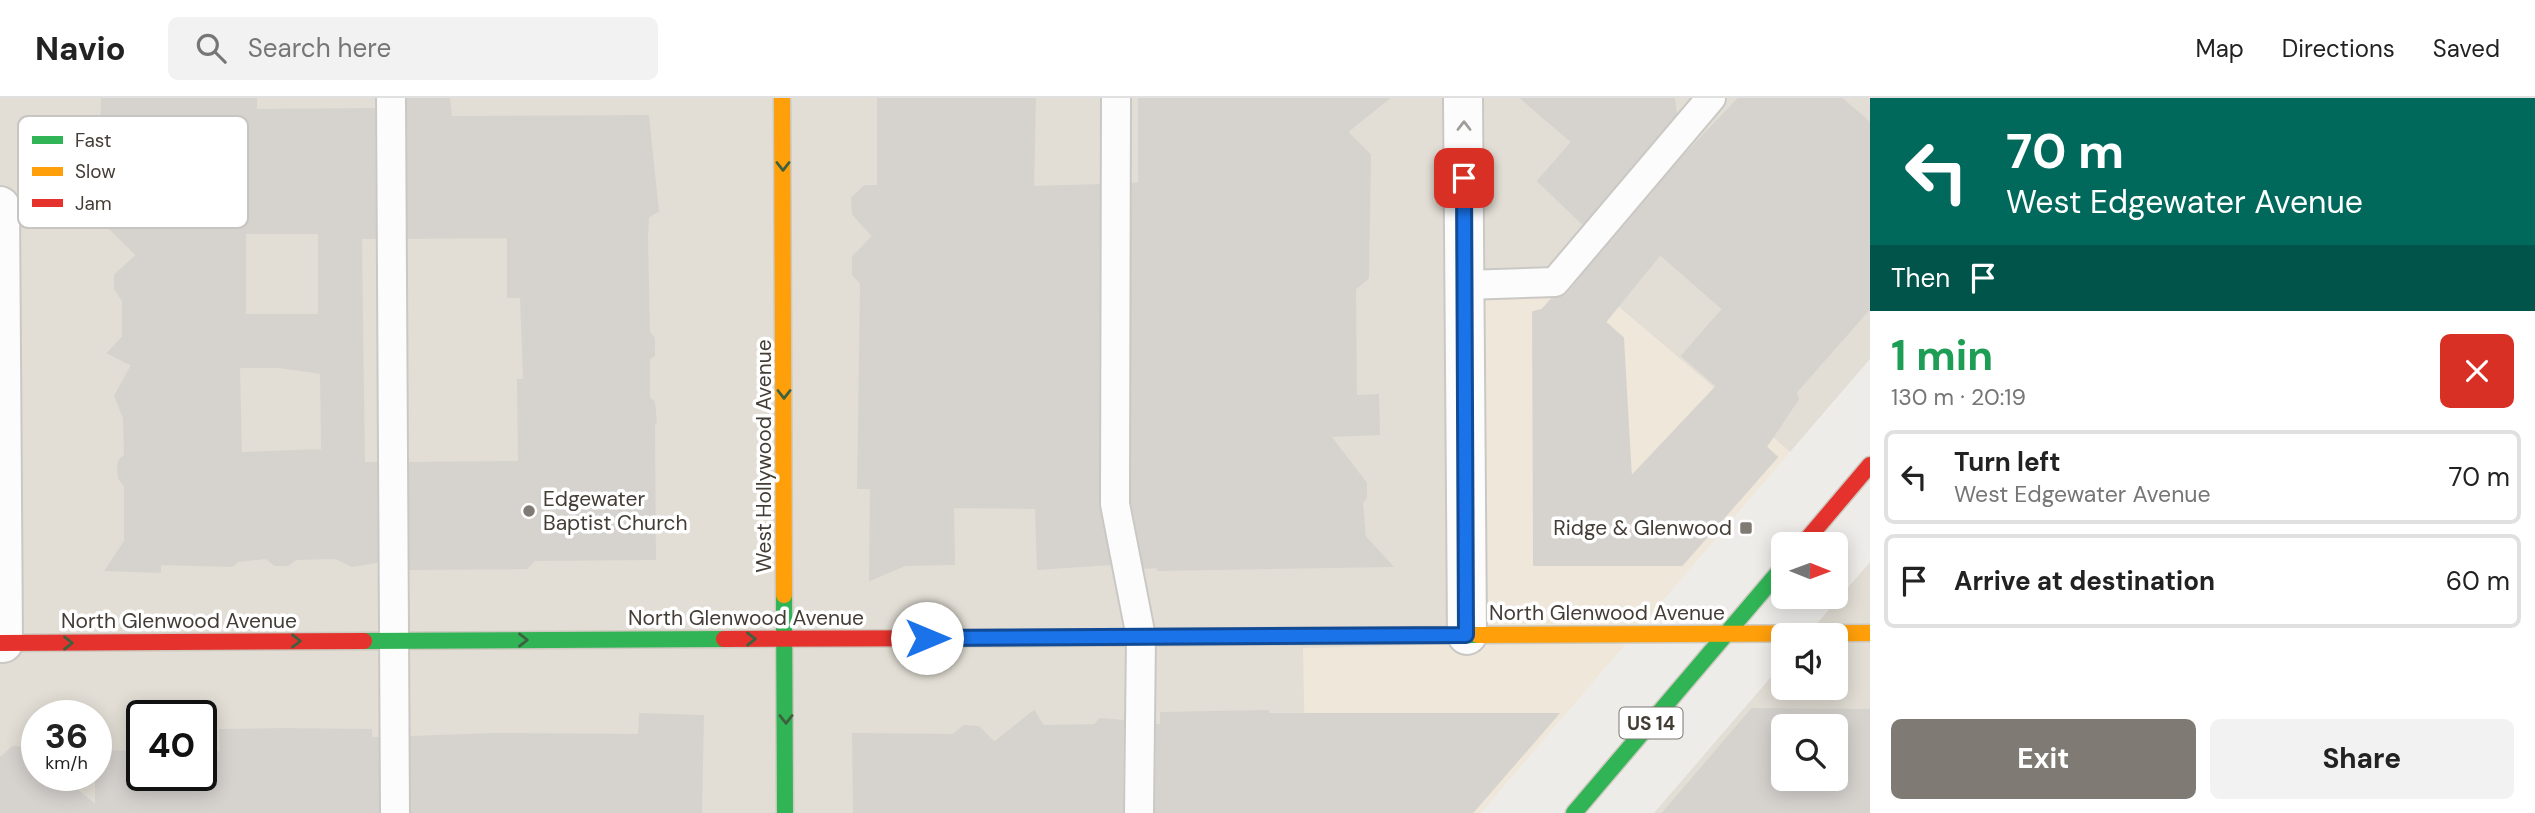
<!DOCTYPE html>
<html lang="en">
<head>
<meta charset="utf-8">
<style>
	:root { --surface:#fff; --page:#f2f2f2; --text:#222; --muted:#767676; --line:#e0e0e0; --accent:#7f7a74 }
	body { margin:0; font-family:"DM Sans",sans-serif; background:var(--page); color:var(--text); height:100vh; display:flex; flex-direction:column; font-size:26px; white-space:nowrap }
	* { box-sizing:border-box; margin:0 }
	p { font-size:23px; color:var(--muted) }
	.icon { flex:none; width:38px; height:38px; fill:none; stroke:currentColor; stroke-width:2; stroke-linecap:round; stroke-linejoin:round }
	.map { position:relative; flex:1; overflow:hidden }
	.details { display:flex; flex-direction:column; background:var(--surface); width:665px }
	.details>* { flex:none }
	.banner { background:#00695c; color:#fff; overflow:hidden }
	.needle { width:46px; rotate:91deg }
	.tools { position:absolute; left:1771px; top:434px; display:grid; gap:14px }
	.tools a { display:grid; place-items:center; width:77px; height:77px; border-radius:10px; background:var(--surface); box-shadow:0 4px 18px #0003; font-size:35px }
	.speed { position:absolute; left:21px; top:602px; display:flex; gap:14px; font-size:35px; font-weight:700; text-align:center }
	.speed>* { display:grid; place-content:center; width:91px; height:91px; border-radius:50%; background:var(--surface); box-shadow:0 4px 18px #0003; line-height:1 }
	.speed small { font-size:18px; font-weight:400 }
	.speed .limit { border:4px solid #111; border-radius:10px; background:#fff; color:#111 }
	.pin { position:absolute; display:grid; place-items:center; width:60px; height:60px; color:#fff; margin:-30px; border-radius:14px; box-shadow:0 4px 10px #0006 }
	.me { position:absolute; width:77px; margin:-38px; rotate:90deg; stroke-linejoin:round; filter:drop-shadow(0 0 5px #0008) }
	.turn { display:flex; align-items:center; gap:24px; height:147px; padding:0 21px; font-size:32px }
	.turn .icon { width:91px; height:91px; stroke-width:2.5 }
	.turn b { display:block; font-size:49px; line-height:60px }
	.then { display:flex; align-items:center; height:66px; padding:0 21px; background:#0003; gap:14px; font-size:26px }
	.round { display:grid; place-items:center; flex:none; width:74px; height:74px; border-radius:10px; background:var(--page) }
	.overview { display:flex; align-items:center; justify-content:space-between; height:119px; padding:0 21px }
	h1 { font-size:42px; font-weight:700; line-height:52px; color:#1e9e55 }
	.cta { display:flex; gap:14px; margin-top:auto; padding:14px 21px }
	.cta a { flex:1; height:80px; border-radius:10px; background:var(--accent); color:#fff; font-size:28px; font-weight:700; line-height:80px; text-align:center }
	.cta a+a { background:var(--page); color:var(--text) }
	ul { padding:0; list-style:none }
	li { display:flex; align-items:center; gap:21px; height:94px; margin:0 14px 10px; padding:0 7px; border:4px solid var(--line); border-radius:10px }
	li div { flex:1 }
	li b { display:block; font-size:26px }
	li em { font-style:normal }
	header { display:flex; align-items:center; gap:42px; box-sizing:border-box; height:98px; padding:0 35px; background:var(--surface); border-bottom:2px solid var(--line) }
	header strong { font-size:33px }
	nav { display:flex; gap:38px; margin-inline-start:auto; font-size:24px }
	.search { width:490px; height:63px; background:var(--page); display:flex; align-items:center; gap:18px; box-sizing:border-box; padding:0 24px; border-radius:10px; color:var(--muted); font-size:26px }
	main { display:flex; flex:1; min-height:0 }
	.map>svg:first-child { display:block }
</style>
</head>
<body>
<header>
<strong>Navio</strong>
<div class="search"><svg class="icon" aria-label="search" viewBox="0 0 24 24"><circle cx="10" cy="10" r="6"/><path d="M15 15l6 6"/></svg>Search here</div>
<nav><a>Map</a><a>Directions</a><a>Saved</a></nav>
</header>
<main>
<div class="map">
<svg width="1870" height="715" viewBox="0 0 1870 715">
	<rect width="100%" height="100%" fill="#eeece8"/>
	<path fill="#e2ded5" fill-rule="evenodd" d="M0,0H1870V261L1790,354L1572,170L1474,546L1383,715H0ZM37,618H96V677H37ZM142,618H201V677H142Z
		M1870,464V715H1654L1783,565V590H1836V537H1807ZM1783,628H1836V681H1783Z"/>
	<path fill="#f0e7db" d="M1572,169L1790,354L1481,715H1383L1305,646L1303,550L1474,546L1469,190Z"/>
	<path fill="#d6d3cf" stroke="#d6d3ce" stroke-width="2" fill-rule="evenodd" d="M102,0H256V12L374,11L375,140H361L362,224L364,365H376L377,464L352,468L336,460L296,461L288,467H275L266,460L238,463L232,468L160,466V474L106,472L125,443V388L119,380L118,371L119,363L125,357L124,320L115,298L132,267L108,255L123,239V203L115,191V177L137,157L102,123V71H100ZM245,135H319V217H245ZM239,269H279L321,275L322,352L241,355Z
		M408,0H449L451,19L648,18L658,113L648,119L647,138L649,234L654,240V257L649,261V300L654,304L656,324L654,327L655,461L534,462L527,470L410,471V365L519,364L518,282H524L521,199H508V139L408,140Z
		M878,0H1035L1033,89L1099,87L1098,406L1110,466L1038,471L1036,410L953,409L954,466L905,467L870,482L871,390H858L861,185L853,177V159L873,138L853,116L852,100L865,88H878Z
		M1139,0H1389L1347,34L1370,57L1368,180L1355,191L1356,298L1378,297L1379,336L1330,338L1366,385V400L1362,405L1365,439L1392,468L1158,472V469L1144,470L1132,404V86L1139,85Z
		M1521,0H1674L1676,16L1583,126L1538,83L1572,44Z
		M1739,0H1841L1870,25V210L1796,294L1798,301L1766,349L1777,359L1682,467H1534L1533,214L1542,212L1552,201L1562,199L1568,195L1682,60ZM1660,156L1723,211L1682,258L1717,288L1631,379L1623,240L1605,224Z
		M1752,611L1870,612V715H1663ZM1783,628H1836V681H1783Z
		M1034,613L1043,628L1095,627L1100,621L1123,623L1122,715H854L853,636L953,637L964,628L979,629L994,645Z
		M1268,613V616H1558L1472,715H1156L1157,627H1161V615Z
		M640,616L703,618L701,715H412L411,639L493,636L639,637Z
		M285,631L371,632V640H378V715H0V660L13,649L27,650L37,658V677H59L96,708V653L142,654V677H201V655L221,654L220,632Z"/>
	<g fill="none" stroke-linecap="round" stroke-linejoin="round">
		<g stroke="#cac8c4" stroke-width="32">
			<path id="lane" d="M391,0L395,715
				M1116,0L1115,406L1141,539L1139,715
				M1465,187L1555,184L1711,0"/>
		</g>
		<g stroke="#cac8c4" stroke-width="42">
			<path id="street" d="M1463,0L1467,537
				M0,108L3,545"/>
		</g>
		<g stroke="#cdc9bf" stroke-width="19">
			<path id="fast" d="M784,497L785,715
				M1000,540L1478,537
				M364,543L724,541
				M1574,715L1783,469"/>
		</g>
		<g stroke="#cdc9bf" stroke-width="19">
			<path id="slow" d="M782,0L784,497
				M1478,537L1870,535"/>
		</g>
		<g stroke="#cdc9bf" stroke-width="19">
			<path id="jam" d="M1803,446L1870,367
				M724,541L1000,540
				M0,545L364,543"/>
		</g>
		<use href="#lane" stroke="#fcfcfc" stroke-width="28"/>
		<use href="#street" stroke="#fcfcfc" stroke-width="38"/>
		<use href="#fast" stroke="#30b455" stroke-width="16"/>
		<use href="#slow" stroke="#ff9f0a" stroke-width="16"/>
		<use href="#jam" stroke="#e5322d" stroke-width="16"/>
	</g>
	<defs><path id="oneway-chevron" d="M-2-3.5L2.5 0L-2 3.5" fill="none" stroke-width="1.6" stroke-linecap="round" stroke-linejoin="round" transform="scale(1.75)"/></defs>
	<use stroke="#a09c98" href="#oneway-chevron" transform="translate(1464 28) rotate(-90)"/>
	<g stroke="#3d613f">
		<use href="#oneway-chevron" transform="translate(783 68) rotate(90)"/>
		<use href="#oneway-chevron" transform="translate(784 296) rotate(90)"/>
		<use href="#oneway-chevron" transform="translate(751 541) rotate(-1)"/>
		<use href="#oneway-chevron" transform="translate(523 542)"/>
		<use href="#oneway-chevron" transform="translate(296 543)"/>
		<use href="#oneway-chevron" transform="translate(68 545)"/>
		<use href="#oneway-chevron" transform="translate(786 621) rotate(90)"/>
	</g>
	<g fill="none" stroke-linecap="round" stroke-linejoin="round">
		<g stroke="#114b97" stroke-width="18">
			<path id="route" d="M927,540L1466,537L1464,80"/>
		</g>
		<use href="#route" stroke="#1a73e8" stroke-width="12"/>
	</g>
	<g fill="#7f7a74" stroke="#fff" stroke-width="2.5">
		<circle cx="529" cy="413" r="7"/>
		<rect x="1739" y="423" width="14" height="14" rx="3.5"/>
	</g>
	<g text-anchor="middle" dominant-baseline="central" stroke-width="7" stroke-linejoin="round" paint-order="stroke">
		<rect fill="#fff" stroke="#7b7772" stroke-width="2" x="1619.5" y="609.5" width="63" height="31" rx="5"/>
		<g font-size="19" font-weight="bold" fill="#433d35">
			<text x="1651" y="625">US 14</text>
		</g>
		<g font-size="21" fill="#433d35" stroke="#fff">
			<text transform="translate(764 358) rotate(-90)">West Hollywood Avenue</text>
			<text x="1607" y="515">North Glenwood Avenue</text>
			<text x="746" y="520">North Glenwood Avenue</text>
			<text x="179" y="523">North Glenwood Avenue</text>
		</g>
		<g font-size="21" fill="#433d35" stroke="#fff" text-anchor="start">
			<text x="543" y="401">Edgewater<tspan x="543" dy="24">Baptist Church</tspan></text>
			<text x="1732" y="430" text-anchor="end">Ridge &amp; Glenwood</text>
		</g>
	</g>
	<rect x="18" y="18" width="230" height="112" rx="10" fill="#fff" stroke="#c7c5c2" stroke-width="2"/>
	<rect x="32" y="38" width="31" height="8" fill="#30b455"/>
	<rect x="32" y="69" width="31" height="9" fill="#ff9f0a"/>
	<rect x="32" y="101" width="31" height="8" fill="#e5322d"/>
	<g font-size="19" fill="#433d35">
		<text x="75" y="49">Fast</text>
		<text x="75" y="80">Slow</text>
		<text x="75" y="112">Jam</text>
	</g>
</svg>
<div class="tools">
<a><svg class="needle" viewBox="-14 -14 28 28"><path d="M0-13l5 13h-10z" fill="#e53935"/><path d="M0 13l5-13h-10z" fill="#767676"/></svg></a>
<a><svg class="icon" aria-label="sound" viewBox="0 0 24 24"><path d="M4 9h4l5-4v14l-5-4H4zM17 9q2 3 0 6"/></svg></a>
<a><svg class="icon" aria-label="search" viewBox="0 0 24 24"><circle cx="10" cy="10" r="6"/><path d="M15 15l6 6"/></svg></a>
</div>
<div class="speed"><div>36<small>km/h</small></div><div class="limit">40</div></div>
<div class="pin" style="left:1464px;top:80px;background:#d93025"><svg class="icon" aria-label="arrive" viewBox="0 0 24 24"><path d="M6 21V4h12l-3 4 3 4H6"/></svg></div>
<svg class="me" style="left:927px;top:540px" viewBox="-20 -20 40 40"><circle r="19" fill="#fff"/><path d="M0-13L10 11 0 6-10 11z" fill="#1a73e8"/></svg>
</div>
<section class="details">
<div class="banner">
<div class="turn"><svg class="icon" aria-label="left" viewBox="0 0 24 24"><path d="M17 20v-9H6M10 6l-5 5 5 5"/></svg><div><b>70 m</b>West Edgewater Avenue</div></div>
<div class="then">Then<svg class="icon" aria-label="arrive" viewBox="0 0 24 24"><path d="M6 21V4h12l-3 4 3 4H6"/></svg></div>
</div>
<div class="overview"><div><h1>1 min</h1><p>130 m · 20:19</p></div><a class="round" style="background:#d93025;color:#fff"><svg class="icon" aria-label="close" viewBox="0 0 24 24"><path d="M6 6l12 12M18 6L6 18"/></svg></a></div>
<ul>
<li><svg class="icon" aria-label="left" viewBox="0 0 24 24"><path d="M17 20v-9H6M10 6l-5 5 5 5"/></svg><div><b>Turn left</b><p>West Edgewater Avenue</p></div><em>70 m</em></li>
<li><svg class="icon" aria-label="arrive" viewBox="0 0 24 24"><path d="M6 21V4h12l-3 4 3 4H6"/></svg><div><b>Arrive at destination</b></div><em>60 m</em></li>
</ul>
<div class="cta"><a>Exit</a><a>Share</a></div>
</section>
</main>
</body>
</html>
